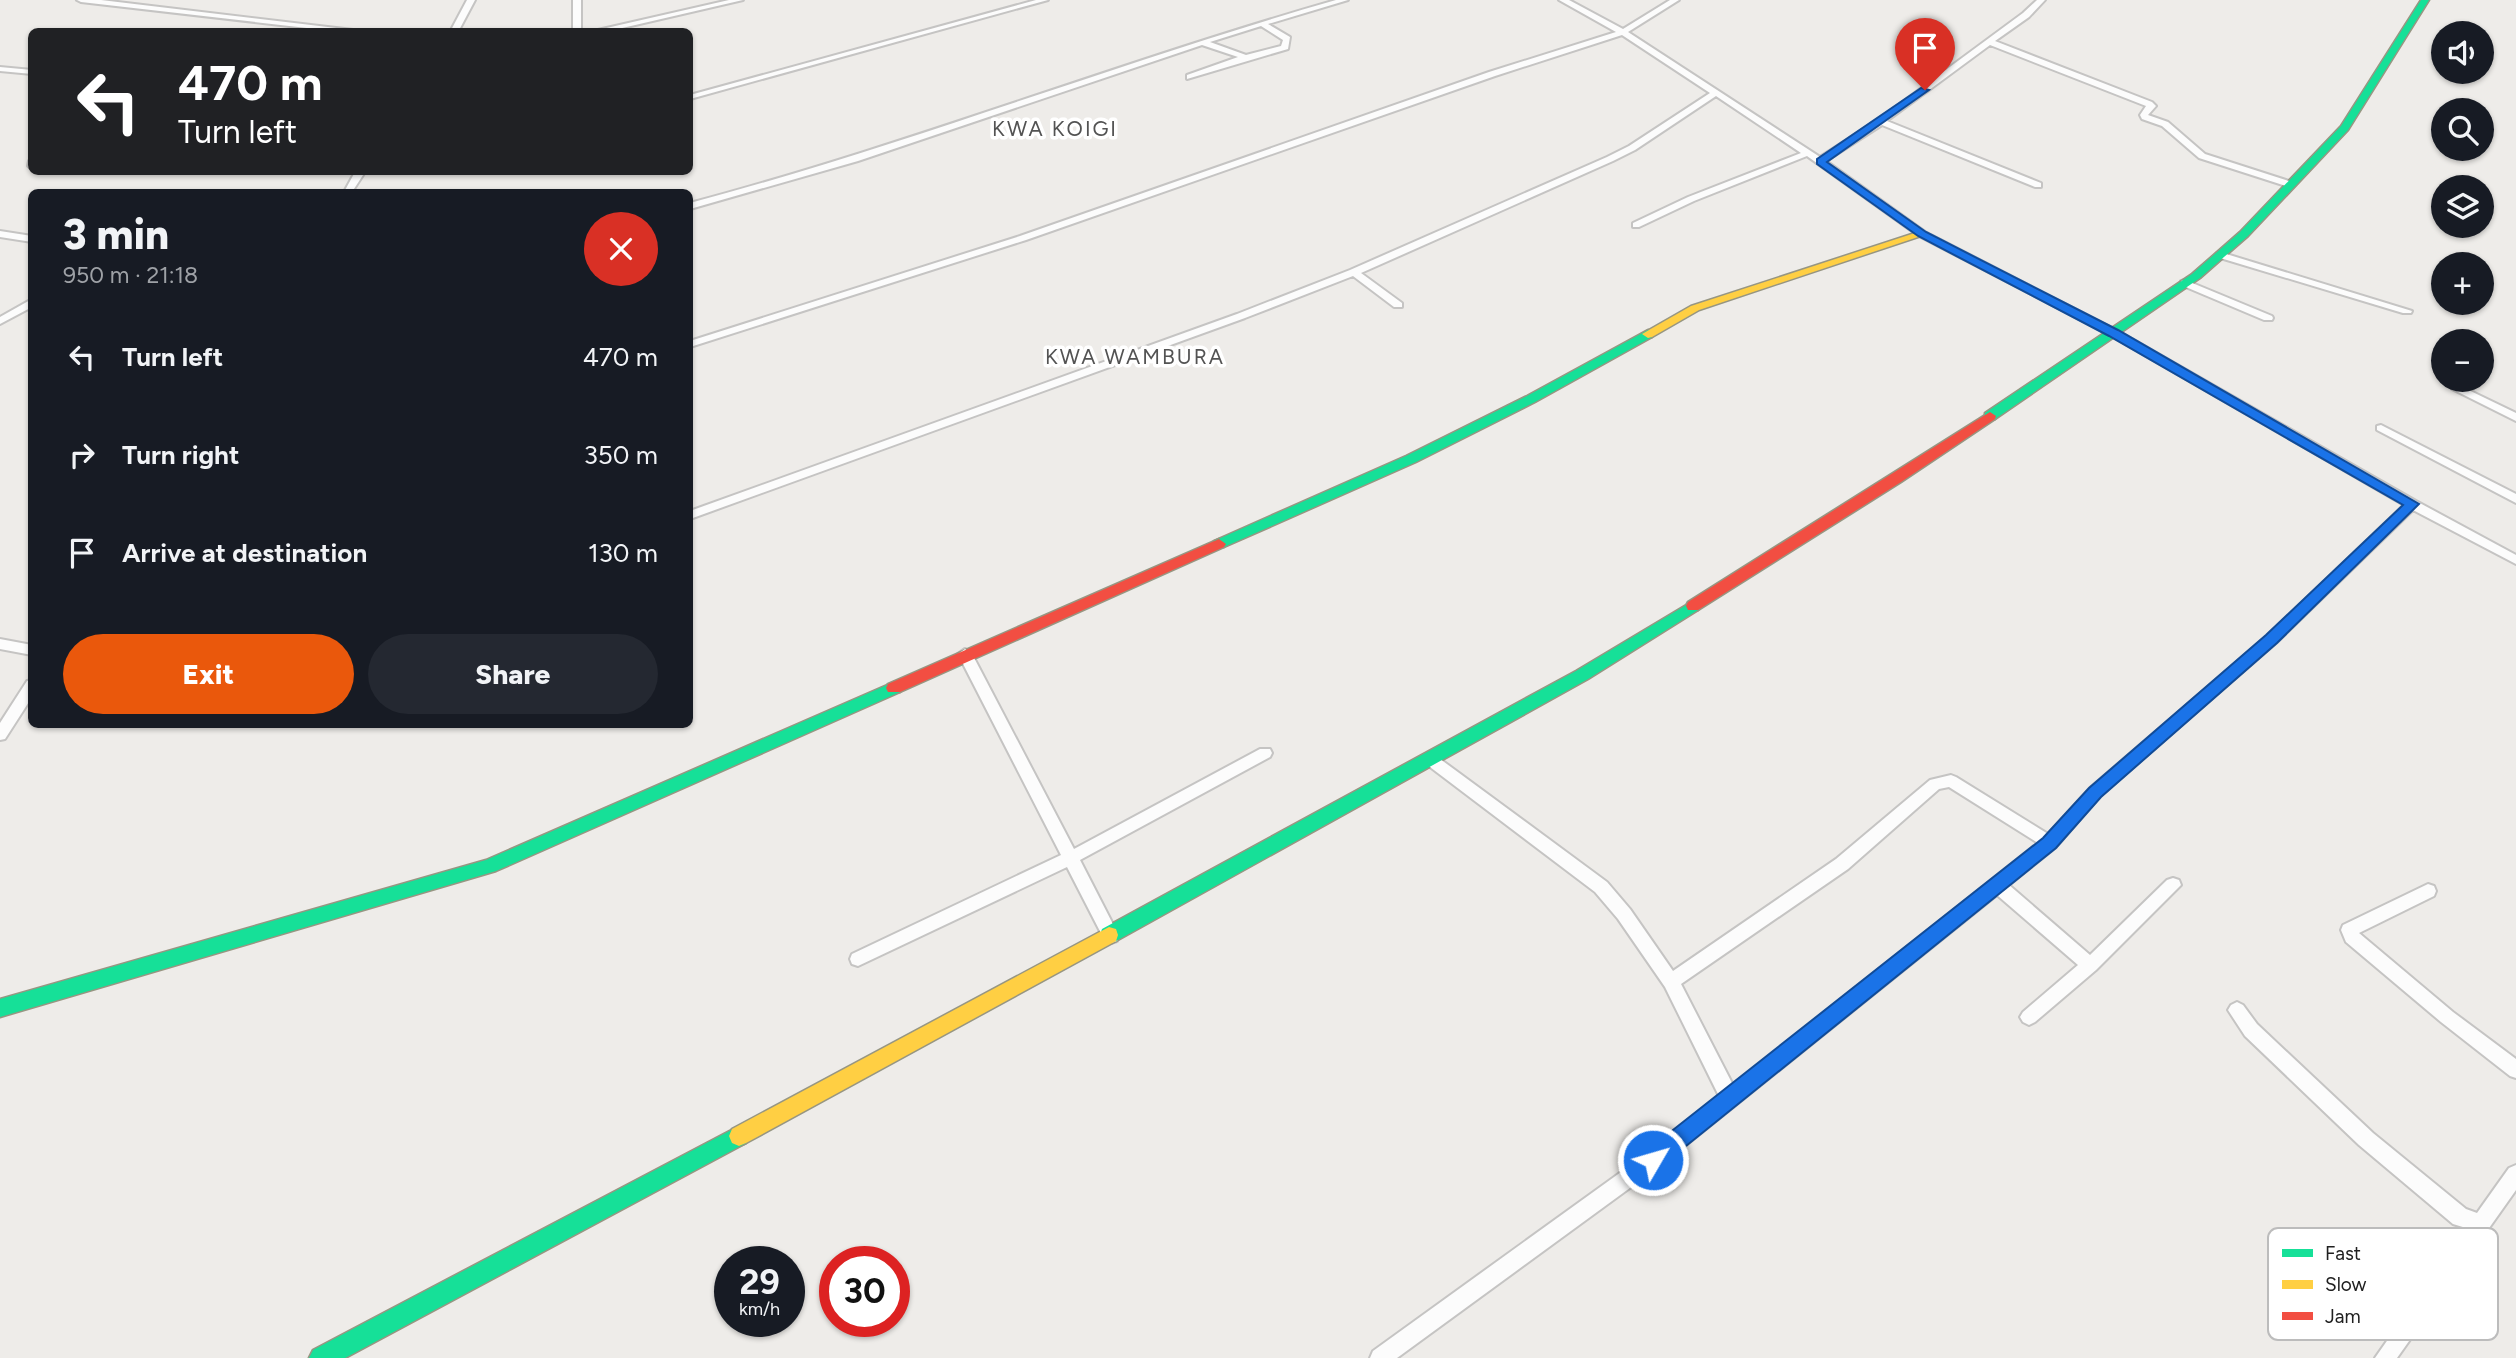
<!DOCTYPE html>
<html lang="en">
<head>
<meta charset="utf-8">
<style>
	:root { --surface:#171b24; --page:#242831; --text:#f1f3f6; --muted:#9ea1a6; --accent:#ea580c }
	body { margin:0; font-family:Figtree,sans-serif; background:var(--page); color:var(--text); height:100vh; display:flex; flex-direction:column; font-size:26px; white-space:nowrap }
	* { box-sizing:border-box; margin:0 }
	p { font-size:23px; color:var(--muted) }
	.icon { flex:none; width:38px; height:38px; fill:none; stroke:currentColor; stroke-width:2; stroke-linecap:round; stroke-linejoin:round }
	.map { position:relative; flex:1; overflow:hidden }
	.panel { position:absolute; left:28px; top:189px; width:665px; height:539px; display:flex; flex-direction:column; background:var(--surface); border-radius:10px; box-shadow:0 2px 5px #0004 }
	.panel>* { flex:none }
	.banner { position:absolute; left:28px; top:28px; width:665px; height:147px; border-radius:10px; box-shadow:0 2px 5px #0004; background:#202124; color:#fff; overflow:hidden }
	.controls { position:absolute; left:2431px; top:21px; display:grid; gap:14px }
	.controls a { display:grid; place-items:center; width:63px; height:63px; border-radius:50%; background:var(--surface); box-shadow:0 2px 5px #0004; font-size:35px }
	.speed { position:absolute; left:714px; top:1246px; display:flex; gap:14px; font-size:35px; font-weight:700; text-align:center }
	.speed>* { display:grid; place-content:center; width:91px; height:91px; border-radius:50%; background:var(--surface); box-shadow:0 2px 5px #0004; line-height:1 }
	.speed small { font-size:18px; font-weight:400 }
	.speed .limit { border:10px solid #d22; background:#fff; color:#111 }
	.pin { position:absolute; display:grid; place-items:center; width:60px; height:60px; color:#fff; margin:-72px -30px; border-radius:50% 50% 50% 0; rotate:-45deg; box-shadow:0 0 7px #0007 }
	.pin .icon { rotate:45deg }
	.me { position:absolute; width:77px; margin:-38px; rotate:52deg; stroke-linejoin:round; filter:drop-shadow(0 0 5px #0008) }
	.turn { display:flex; align-items:center; gap:24px; height:147px; padding:0 35px; font-size:32px }
	.turn .icon { width:91px; height:91px; stroke-width:2.5 }
	.turn b { display:block; font-size:49px; line-height:60px }
	.round { display:grid; place-items:center; flex:none; width:74px; height:74px; border-radius:37px; background:var(--page) }
	.headline { display:flex; align-items:center; justify-content:space-between; height:119px; padding:0 35px }
	h1 { font-size:42px; font-weight:800; line-height:52px }
	.primary-button { display:flex; gap:14px; margin-top:auto; padding:14px 35px }
	.primary-button a { flex:1; height:80px; border-radius:42px; background:var(--accent); color:#fff; font-size:28px; font-weight:800; line-height:80px; text-align:center }
	.primary-button a+a { background:var(--page); color:var(--text) }
	ul { padding:0; list-style:none }
	li { display:flex; align-items:center; gap:21px; height:98px; padding:0 35px }
	li div { flex:1 }
	li b { display:block; font-size:26px }
	li em { font-style:normal }
	.map>svg:first-child { display:block }
</style>
</head>
<body>
<div class="map">
<svg width="2516" height="1358" viewBox="0 0 2516 1358">
	<rect width="100%" height="100%" fill="#eeece9"/>
	<g fill="none" stroke-linecap="round" stroke-linejoin="round">
		<g stroke="#c5c4c3" stroke-width="4">
			<path id="street" d="M77,0H101L370,32H342L81,2Z
				M467,0H475L458,32H450Z
				M573,0H581V32H573Z
				M729,0H743L605,32H589Z
				M1036,0H1048L690,99V95Z
				M1336,0H1348L1268,24L1290,37L1288,49L1187,79V75L1238,57L1202,45L858,161L690,209V203C908,145 1119,62 1336,0ZM1261,26L1283,40L1281,46L1246,55L1210,42Z
				M1559,0H1569L1623,29L1670,0H1679L1628,32L1820,157L1878,120L2023,13L2037,0H2045L2029,17L1995,41L2152,102L2156,106L2148,115L2168,122L2205,154L2292,182V186H2286L2199,158L2162,126L2142,119L2140,115L2146,106L1990,45L1887,121L2041,183V187H2035L1882,125L1826,161L1925,232L2118,331L2416,501L2516,555V564L2413,510L2277,642L2100,796L2056,847L2009,885L2090,955L2167,880L2173,878L2179,880L2181,885L2096,970L2035,1022L2029,1025L2023,1022L2020,1017L2023,1012L2078,965L1997,895L1660,1166L1397,1358H1370L1373,1351L1646,1154L1719,1096L1665,987L1618,919L1595,892L1426,764L1424,760L1426,756H1436L1607,882L1630,909L1673,971L1836,859L1930,780L1951,775L1956,777L2048,834L2090,788L2267,636L2404,505L2110,335L1919,236L1807,156L1694,201L1639,227H1633V223L1688,197L1801,153L1716,96L1635,150L1613,161L1361,273L1402,303V307H1394L1353,276L1245,318L690,519V511L1237,314L1350,270L1607,157L1629,146L1710,93L1622,35L1495,76L1026,240L690,347V341L1020,236L1489,72L1616,32ZM1949,787L2038,843L1733,1085L1681,984L1848,869L1939,789Z
				M0,67L32,70V74L0,71Z
				M32,160V169L28,166L29,161Z
				M355,172H365L352,192H344Z
				M0,231L32,236V242L0,237Z
				M2217,253H2223L2412,311L2411,313H2403L2217,257Z
				M2185,280L2272,316L2273,318L2272,320H2264L2181,285V281Z
				M32,299V307L0,324V317Z
				M2456,384L2516,413V421L2452,389V385Z
				M2381,425L2516,494V503L2377,430V426Z
				M0,639L32,645V655L0,649Z
				M965,649L972,654L1074,849L1260,749H1270L1272,753L1270,757L1080,860L1119,936L1117,941L1111,943L1105,941L1067,867L858,966L852,964L850,959L852,954L1061,855L958,654Z
				M32,680V697L5,739L0,740V723L27,681Z
				M2428,884L2434,886L2436,891L2434,896L2359,933L2453,1012L2516,1059V1078L2510,1076L2441,1022L2346,942L2341,930L2343,925Z
				M2237,1002L2243,1005L2257,1024L2373,1133L2466,1209L2477,1213L2509,1168L2516,1165V1190L2397,1358H2375L2466,1228L2453,1224L2359,1145L2245,1036L2228,1010L2231,1005Z"/>
		</g>
		<g stroke="#979682" stroke-width="3">
			<path id="fast" d="M2421,0H2429L2348,130L2248,236L2200,278L1995,419H1985V413L2192,274L2240,232L2341,126Z
				M1648,330L1652,331V337L1535,402L1416,462L1224,547H1214L1212,544L1214,541L1406,456L1527,396Z
				M1693,601L1698,602L1700,606L1698,610L1588,679L1116,941L1109,943L1102,941L1100,935L1102,929L1576,671Z
				M894,682L902,688L900,692L496,871L0,1017V999L486,860Z
				M739,1126L746,1129L749,1136L746,1143L345,1358H309L313,1350Z"/>
		</g>
		<g stroke="#979682" stroke-width="3">
			<path id="slow" d="M1918,232L1927,234L1699,310L1652,337L1648,338L1642,334L1691,306Z
				M1109,927L1116,929L1118,935L1116,941L746,1143L739,1146L732,1143L729,1136L732,1129Z"/>
		</g>
		<g stroke="#979682" stroke-width="3">
			<path id="jam" d="M1990,412L1996,416L1995,419L1901,482L1698,610H1688L1686,606L1688,602Z
				M1219,539L1226,544L1224,547L900,692H888L886,688L888,684Z"/>
		</g>
		<use href="#street" fill="#fcfcfc" fill-rule="evenodd"/>
		<use href="#fast" fill="#16e098" fill-rule="evenodd"/>
		<use href="#slow" fill="#ffcf43" fill-rule="evenodd"/>
		<use href="#jam" fill="#f24e42" fill-rule="evenodd"/>
	</g>
	<path fill="#1a73e8" stroke="#114b97" stroke-width="2" d="M1921,88L1929,90L1827,162L1926,232L2118,330L2419,504L2277,643L2101,797L2056,848L1660,1167L1653,1170L1645,1167L1642,1160L1645,1152L2043,838L2089,788L2266,635L2403,505L2109,336L1918,236L1817,164V159Z"/>
	<g text-anchor="middle" dominant-baseline="central" stroke-width="7" stroke-linejoin="round" paint-order="stroke">
		<g font-size="21" letter-spacing="2" fill="#535353" stroke="#fff">
			<text x="1055" y="128">KWA KOIGI</text>
			<text x="1135" y="356">KWA WAMBURA</text>
		</g>
	</g>
	<rect x="2268" y="1228" width="230" height="112" rx="10" fill="#fff" stroke="#bcbcbc" stroke-width="2"/>
	<rect x="2282" y="1249" width="31" height="8" fill="#16e098"/>
	<rect x="2282" y="1280" width="31" height="9" fill="#ffcf43"/>
	<rect x="2282" y="1312" width="31" height="8" fill="#f24e42"/>
	<g font-size="19" fill="#202020">
		<text x="2325" y="1260">Fast</text>
		<text x="2325" y="1291">Slow</text>
		<text x="2325" y="1323">Jam</text>
	</g>
</svg>
<div class="controls">
<a><svg class="icon" aria-label="sound" viewBox="0 0 24 24"><path d="M4 9h4l5-4v14l-5-4H4zM17 9q2 3 0 6"/></svg></a>
<a><svg class="icon" aria-label="search" viewBox="0 0 24 24"><circle cx="10" cy="10" r="6"/><path d="M15 15l6 6"/></svg></a>
<a><svg class="icon" aria-label="layers" viewBox="0 0 24 24"><path d="M12 4l9 5-9 5-9-5zM3 14l9 5 9-5"/></svg></a>
<a>+</a>
<a>−</a>
</div>
<div class="speed"><div>29<small>km/h</small></div><div class="limit">30</div></div>
<div class="pin" style="left:1925px;top:90px;background:#d93025"><svg class="icon" aria-label="arrive" viewBox="0 0 24 24"><path d="M6 21V4h12l-3 4 3 4H6"/></svg></div>
<svg class="me" style="left:1653px;top:1160px" viewBox="-20 -20 40 40"><circle r="17" fill="#1a73e8" stroke="#fff" stroke-width="3"/><path d="M0-11L8 9 0 5-8 9z" fill="#fff"/></svg>
<div class="banner">
<div class="turn"><svg class="icon" aria-label="left" viewBox="0 0 24 24"><path d="M17 20v-9H6M10 6l-5 5 5 5"/></svg><div><b>470 m</b>Turn left</div></div>
</div>
<section class="panel">
<div class="headline"><div><h1>3 min</h1><p>950 m · 21:18</p></div><a class="round" style="background:#d93025;color:#fff"><svg class="icon" aria-label="close" viewBox="0 0 24 24"><path d="M6 6l12 12M18 6L6 18"/></svg></a></div>
<ul>
<li><svg class="icon" aria-label="left" viewBox="0 0 24 24"><path d="M17 20v-9H6M10 6l-5 5 5 5"/></svg><div><b>Turn left</b></div><em>470 m</em></li>
<li><svg class="icon" aria-label="right" viewBox="0 0 24 24"><path d="M7 20v-9h11M14 6l5 5-5 5"/></svg><div><b>Turn right</b></div><em>350 m</em></li>
<li><svg class="icon" aria-label="arrive" viewBox="0 0 24 24"><path d="M6 21V4h12l-3 4 3 4H6"/></svg><div><b>Arrive at destination</b></div><em>130 m</em></li>
</ul>
<div class="primary-button"><a>Exit</a><a>Share</a></div>
</section>
</div>
</body>
</html>
